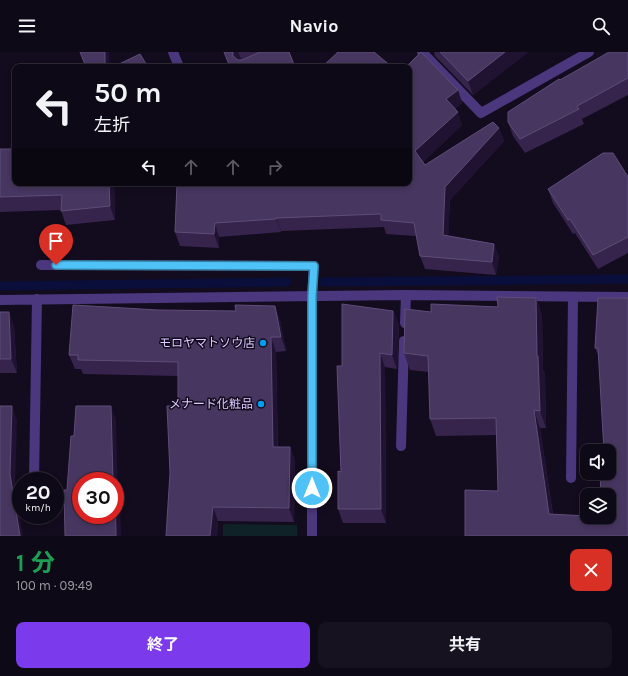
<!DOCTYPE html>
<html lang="ja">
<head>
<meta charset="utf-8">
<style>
	:root { --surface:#0e0916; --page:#17121f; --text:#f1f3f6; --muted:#9b9aa1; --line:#2e2a35; --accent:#7c3aed }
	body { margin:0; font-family:Karla,"Noto Sans JP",sans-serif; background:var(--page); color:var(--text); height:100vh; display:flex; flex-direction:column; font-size:15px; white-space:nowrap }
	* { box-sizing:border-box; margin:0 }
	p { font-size:13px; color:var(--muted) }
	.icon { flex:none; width:22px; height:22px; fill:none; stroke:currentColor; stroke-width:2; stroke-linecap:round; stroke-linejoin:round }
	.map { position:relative; height:484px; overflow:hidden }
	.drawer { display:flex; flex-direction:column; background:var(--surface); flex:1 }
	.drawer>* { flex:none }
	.guide { position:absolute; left:12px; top:12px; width:400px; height:122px; border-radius:8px; box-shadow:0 2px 6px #0003,0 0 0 1px var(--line); background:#0e0916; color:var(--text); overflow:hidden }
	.buttons { position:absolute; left:580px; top:392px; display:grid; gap:8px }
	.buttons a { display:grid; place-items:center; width:36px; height:36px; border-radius:8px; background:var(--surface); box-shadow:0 2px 6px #0003,0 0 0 1px var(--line); font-size:20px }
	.speed { position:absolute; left:12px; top:420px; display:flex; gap:8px; font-size:20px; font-weight:700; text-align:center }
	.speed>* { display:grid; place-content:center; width:52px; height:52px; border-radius:50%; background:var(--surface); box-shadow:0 2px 6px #0003,0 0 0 1px var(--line); line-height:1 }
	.speed small { font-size:10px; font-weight:400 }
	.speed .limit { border:6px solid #d22; background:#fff; color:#111 }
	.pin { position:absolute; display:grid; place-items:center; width:34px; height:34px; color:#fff; margin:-41px -17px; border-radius:50% 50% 50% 0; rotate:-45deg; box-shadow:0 0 4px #0007 }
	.pin .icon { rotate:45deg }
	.me { position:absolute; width:44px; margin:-22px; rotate:0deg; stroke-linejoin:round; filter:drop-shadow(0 0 3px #0008) }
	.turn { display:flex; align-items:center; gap:14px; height:84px; padding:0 16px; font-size:18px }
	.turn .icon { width:52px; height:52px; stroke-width:2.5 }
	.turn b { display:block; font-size:28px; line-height:34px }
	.lanes { display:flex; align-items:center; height:38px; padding:0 16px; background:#0003; justify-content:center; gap:20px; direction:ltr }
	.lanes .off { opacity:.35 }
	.round { display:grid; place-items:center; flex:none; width:42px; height:42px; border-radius:8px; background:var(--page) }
	.head { display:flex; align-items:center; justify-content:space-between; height:68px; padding:0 16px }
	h1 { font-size:24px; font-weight:700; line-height:30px; color:#1e9e55 }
	.cta { display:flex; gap:8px; margin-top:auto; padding:8px 16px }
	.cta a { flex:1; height:46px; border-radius:8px; background:var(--accent); color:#fff; font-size:16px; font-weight:700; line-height:46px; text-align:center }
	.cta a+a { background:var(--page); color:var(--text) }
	header { display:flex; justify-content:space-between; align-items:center; height:52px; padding:0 16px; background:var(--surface); font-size:18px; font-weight:700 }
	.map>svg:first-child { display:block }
</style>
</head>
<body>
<header><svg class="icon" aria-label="menu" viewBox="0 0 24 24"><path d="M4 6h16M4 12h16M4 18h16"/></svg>Navio<svg class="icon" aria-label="search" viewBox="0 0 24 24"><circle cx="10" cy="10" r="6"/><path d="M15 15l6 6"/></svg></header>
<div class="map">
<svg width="628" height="484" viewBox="0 0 628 484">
	<rect width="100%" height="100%" fill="#130c1e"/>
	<path fill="#0f2228" d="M223,472L297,473V484H223Z"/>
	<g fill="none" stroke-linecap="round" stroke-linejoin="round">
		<path stroke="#090f3a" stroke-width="9" d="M324,230L628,227
			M0,234L287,230"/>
		<path stroke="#4b377d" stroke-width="10" d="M173,0L179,15
			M422,0L481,61L589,0
			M41,213L314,214L312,244V484
			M0,248L406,243L628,245
			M405,271L406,243
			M401,394L404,289
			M571,426L573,245
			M34,429L37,247"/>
	</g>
	<path fill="#36244c" d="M224,0H289L295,15H230Z
		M434,0H528L473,43L435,4Z
		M628,0V43L582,67L584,72L525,101L513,84L508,70L560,28Z
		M458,38L462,51L455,57L462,73L423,110L425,113L499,76L504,89L450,148L448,184L494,192L499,205L496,223L425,217L420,204L416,184L386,182L384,175L281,179V180L219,185V196L180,194L175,180L177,131H409Z
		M0,97L114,131L115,168L66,173L61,159V158L0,160Z
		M628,125V201L598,217L575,181L573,182L553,151L548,137Z
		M536,246L542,263L543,318L545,322L546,376H540L553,462L602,465L609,421L599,305L595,296L598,246L628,484H465L498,439L497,383L436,384L430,367L429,320L410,318L404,301L431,260L498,255Z
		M393,259L399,273L397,317L385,315L386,471H343L338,457L341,420Z
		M0,260L14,274L17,321H0Z
		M280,268L286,299L276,300L278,395H290L295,409L294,470L218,469L217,484L178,354V324L83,322L81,317H75L69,303Z"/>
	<path fill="#201332" d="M105,0H109L110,15H105Z
		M233,0H238L242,9L238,14L233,4Z
		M505,0H528L473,43L468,29Z
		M458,38L462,51L450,61L446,47Z
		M458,60L462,73L420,113L415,99Z
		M499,76L504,89L450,148L448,196L443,183L445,135Z
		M109,131H114L115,168L110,154Z
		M276,166L281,179V180L276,167Z
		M215,171L219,185V196L214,182Z
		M494,192L499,205L496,223L492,210Z
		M536,246L542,263L543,318L545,322L546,376L540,359L537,304Z
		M275,254L280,268L286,299L281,285Z
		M393,259L399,273L397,317L392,303Z
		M9,260L14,274L17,321L11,307Z
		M271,285L276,300L278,409L273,395Z
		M380,301L385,315L386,471L381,457Z
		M12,354L17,368L15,437L23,484H20L10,422Z
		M111,354L116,368L118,447L120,453L121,484H116L115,429H113Z
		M534,358L540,376L555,479L549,462Z
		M290,395L295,409L294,470L289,456Z
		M213,455L218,469L217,484H210Z"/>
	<path fill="#473660" stroke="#5f4d79" d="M80,0H105V15H86Z
		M224,0H233V4L238,8H242L260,0H289L295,15H230Z
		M338,0H374L392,15H322Z
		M421,0L458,38L446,47L458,60L415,99L425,113L493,70L499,76L445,135L443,183L494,192L492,210L420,204L414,171L381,168V162L276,166V167L215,171L214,182L175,180L177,131H409V15H406Z
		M440,0H505L468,29Z
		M609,0H628V26L577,54L579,57L520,87L508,70V60L559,27L560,28Z
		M140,2L148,15H118L117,13Z
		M0,97H15V131H109L110,154L61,159L62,143L0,145Z
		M603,101H613L628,125V185L593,203L570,167L568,168L548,137Z
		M497,245L536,246L537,304H538L540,359L534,358L549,462L587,464V465H609V443H601L600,421H609V399H604L598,296H595L598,246H628V484H465V438L498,439L496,366L430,367L428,304L404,301L405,257L431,260V252L498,255Z
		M342,252L393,259L392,303L380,301L381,457H338V419L341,420L337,314H342Z
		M73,253L158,258L236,259L235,253L275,254L281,285H271L273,395H290L289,456L213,455L210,484H166L170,421L167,354H178V310L78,308V303H69Z
		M0,260H9L11,307H0Z
		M0,354H12L10,422L20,484H0Z
		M76,354H111L113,429H81V463H115V439L116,484H65L64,438H67L71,384H74Z"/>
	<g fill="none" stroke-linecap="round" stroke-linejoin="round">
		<g stroke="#337fa1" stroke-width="10">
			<path id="route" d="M56,213L314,214L312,244V436"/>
		</g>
		<use href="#route" stroke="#4fc3f7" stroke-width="7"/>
	</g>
	<g fill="#019ff3" stroke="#130c1e" stroke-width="1.5">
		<circle cx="263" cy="291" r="4"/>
		<circle cx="261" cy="352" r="4"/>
	</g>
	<g text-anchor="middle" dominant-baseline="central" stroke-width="3" stroke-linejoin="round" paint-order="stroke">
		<g font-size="12" fill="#dcc9ff" stroke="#130c1e" text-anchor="end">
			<text x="255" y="291">モロヤマトソウ店</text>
			<text x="253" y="352">メナード化粧品</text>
		</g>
	</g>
</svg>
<div class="buttons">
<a><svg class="icon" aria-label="sound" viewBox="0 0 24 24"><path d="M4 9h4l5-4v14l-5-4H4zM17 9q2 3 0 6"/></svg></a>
<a><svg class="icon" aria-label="layers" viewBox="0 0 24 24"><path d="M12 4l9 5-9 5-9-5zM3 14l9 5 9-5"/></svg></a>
</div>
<div class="speed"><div>20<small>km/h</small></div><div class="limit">30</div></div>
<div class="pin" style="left:56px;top:213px;background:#d93025"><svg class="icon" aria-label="arrive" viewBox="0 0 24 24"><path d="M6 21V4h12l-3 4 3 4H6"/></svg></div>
<svg class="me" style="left:312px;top:436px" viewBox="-20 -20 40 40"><circle r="17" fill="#4fc3f7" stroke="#fff" stroke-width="3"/><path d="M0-11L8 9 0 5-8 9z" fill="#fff"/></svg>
<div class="guide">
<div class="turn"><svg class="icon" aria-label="left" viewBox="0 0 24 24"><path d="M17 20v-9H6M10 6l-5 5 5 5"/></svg><div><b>50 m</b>左折</div></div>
<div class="lanes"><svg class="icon" aria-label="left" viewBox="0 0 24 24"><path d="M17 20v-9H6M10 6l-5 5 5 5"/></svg><svg class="icon off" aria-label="ahead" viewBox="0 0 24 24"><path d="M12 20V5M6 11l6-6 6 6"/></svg><svg class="icon off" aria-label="ahead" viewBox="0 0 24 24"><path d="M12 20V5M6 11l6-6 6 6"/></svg><svg class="icon off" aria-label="right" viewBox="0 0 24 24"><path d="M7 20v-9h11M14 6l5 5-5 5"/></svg></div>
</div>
</div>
<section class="drawer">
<div class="head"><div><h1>1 分</h1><p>100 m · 09:49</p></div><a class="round" style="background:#d93025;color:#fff"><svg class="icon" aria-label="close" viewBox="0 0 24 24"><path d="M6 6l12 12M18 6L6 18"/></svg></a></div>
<div class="cta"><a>終了</a><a>共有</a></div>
</section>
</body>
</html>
